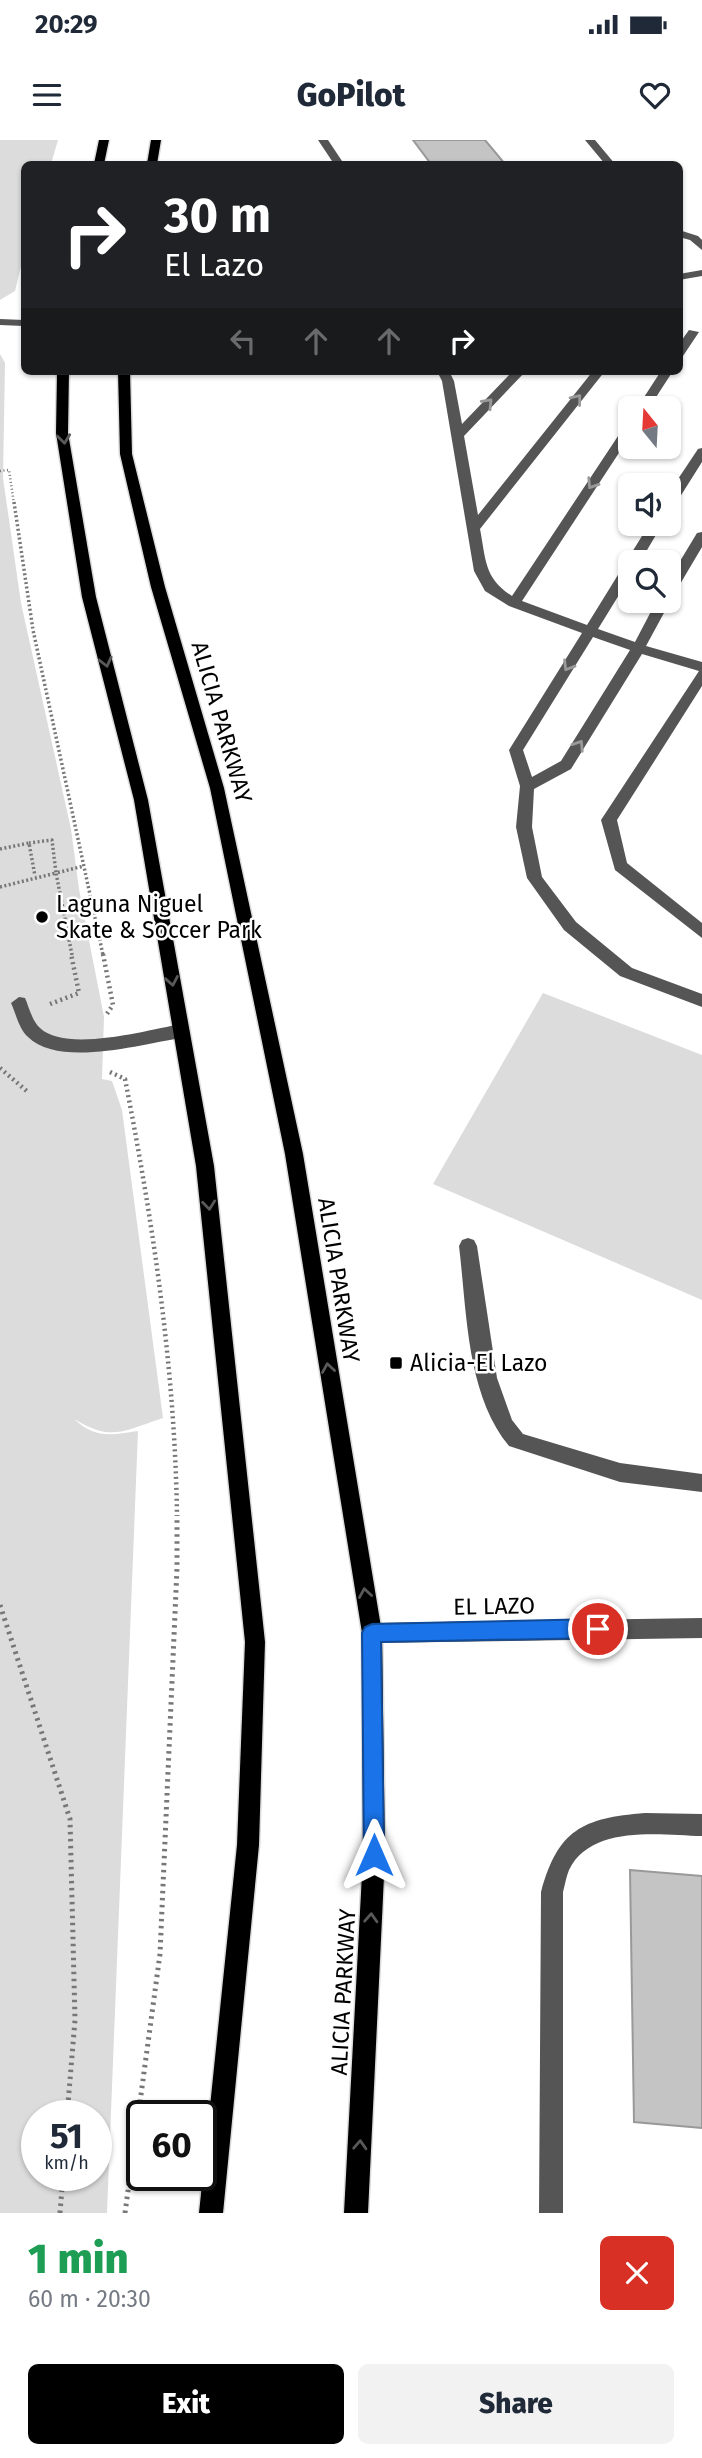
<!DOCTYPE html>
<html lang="en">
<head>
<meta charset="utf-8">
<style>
	:root { --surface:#fff; --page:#f2f2f3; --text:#1f2937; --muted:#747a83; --accent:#000 }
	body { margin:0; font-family:"Fira Sans",sans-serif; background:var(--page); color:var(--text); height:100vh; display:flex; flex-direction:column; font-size:26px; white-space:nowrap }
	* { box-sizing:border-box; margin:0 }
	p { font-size:23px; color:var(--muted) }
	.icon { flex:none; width:38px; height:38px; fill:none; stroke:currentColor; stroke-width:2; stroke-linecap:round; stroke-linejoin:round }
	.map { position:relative; height:2073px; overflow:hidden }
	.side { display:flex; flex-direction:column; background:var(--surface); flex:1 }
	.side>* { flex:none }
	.banner { position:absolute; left:21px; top:21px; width:662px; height:214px; border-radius:10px; box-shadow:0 2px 5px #0004; background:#202124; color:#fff; overflow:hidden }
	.needle { width:46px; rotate:342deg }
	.fabs { position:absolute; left:618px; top:256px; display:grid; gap:14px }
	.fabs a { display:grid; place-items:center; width:63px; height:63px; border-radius:10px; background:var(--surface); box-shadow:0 2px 5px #0004; font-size:35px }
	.speed { position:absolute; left:21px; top:1960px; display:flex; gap:14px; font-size:35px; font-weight:700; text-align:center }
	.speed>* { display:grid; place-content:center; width:91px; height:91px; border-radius:50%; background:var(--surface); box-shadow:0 2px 5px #0004; line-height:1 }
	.speed small { font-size:18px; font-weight:400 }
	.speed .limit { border:4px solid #111; border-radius:10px; background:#fff; color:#111 }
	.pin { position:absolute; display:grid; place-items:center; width:60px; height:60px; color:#fff; margin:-30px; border:4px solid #fff; border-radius:50%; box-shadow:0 2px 7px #0007 }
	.me { position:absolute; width:77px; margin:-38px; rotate:0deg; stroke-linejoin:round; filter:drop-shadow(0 0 5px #0008) }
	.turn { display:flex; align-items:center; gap:24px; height:147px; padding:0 28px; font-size:32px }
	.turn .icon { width:91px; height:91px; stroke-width:2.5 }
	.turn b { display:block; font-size:49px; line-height:60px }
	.lanes { display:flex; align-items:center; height:66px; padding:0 28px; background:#0003; justify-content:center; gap:35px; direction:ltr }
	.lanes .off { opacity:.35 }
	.round { display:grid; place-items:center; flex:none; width:74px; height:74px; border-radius:10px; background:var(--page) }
	.headline { display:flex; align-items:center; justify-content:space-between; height:119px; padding:0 28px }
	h1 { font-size:42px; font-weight:800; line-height:52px; color:#1e9e55 }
	.action { display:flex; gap:14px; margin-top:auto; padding:14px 28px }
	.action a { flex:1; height:80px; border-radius:10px; background:var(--accent); color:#fff; font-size:28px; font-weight:800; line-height:80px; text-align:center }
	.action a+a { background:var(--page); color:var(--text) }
	.status { display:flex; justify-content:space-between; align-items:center; height:49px; padding:0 35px; background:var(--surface); direction:ltr }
	.status svg { height:19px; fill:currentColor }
	header { display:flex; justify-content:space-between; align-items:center; height:91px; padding:0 28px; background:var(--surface); font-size:32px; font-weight:800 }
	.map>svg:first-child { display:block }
</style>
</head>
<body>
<div class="status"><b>20:29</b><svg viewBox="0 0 49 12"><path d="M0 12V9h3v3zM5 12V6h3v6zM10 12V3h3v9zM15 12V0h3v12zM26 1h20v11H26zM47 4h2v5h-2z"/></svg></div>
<header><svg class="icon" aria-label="menu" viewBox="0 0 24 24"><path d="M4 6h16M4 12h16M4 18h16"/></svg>GoPilot<svg class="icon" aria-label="heart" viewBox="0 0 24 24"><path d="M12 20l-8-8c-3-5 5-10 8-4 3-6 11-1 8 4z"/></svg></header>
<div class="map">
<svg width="702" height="2073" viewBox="0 0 702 2073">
	<rect width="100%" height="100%" fill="#fff"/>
	<path fill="#dcdcdc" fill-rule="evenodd" d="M0,0H58L51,24H24V114L15,151L0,160Z
		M0,214L5,223L3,338L21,463L71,689L79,749L104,877L102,939L112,941L122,970L163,1278C123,1291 112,1302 74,1279C96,1299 110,1295 138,1291L107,2073H0ZM37,1976H96V2035H37Z
		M543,853L702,915V1160L433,1044Z"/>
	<path fill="#c4c4c4" stroke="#999" stroke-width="2" d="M413,0H485L505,24H431Z
		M630,1730L702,1736V1988L634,1982Z"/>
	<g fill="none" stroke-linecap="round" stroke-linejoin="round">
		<g stroke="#dbdbdb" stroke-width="3">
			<path id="major" d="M99,0H109L104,24H94Z
				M151,0H161L157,24H147Z
				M57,231H69L68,293L96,457L148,660L214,1026L265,1502L259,1705L223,2073H199L237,1705L245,1502L196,1026L134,660L82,457L56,293Z
				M118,231H130L132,314L165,447L224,648L303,1014L382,1493L385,1715L368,2073H344L363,1715L362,1493L285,1014L210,648L151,447L120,314Z"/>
		</g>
		<path stroke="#777" stroke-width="2.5" stroke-dasharray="1 2.5" stroke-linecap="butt" d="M0,331L9,330L14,364"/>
		<path stroke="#777" stroke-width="3.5" stroke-dasharray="2 2.5" stroke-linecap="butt" d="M14,362L33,490L103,815
			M0,709L29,703L35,736
			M0,747L56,733L52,700L29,703
			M72,815L56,733L84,726"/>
		<path stroke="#777" stroke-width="4.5" stroke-dasharray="2 3.5" stroke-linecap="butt" d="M103,814L113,865L106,875
			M50,864L79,853L71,814
			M0,928L29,953
			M110,932L125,939C153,1082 175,1230 177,1376"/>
		<path stroke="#777" stroke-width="5" stroke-dasharray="2.5 4.5" stroke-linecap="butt" d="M0,1465L70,1679L75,1880L67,1976
			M60,2073L63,2035
			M125,2073L160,1814L177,1428V1375"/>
		<path fill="#555" fill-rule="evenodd" d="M318,0H328L344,24H334Z
			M585,0H595L615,24H605Z
			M679,90L698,96L702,100V110L690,100L679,97Z
			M702,130V136L679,140V134Z
			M0,179L24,180V186L0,185Z
			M689,190L699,192L683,216L679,217V204Z
			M437,231H449L454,241L462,284L513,231H526L464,296L478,375L593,231H605L480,389C486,420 484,438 512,456L626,284L630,283V296L522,461L587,485L650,383H663L640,422H630V437L598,489L635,502L657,460H668V441L697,393L702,392V407L673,456L669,457L671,460L646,506L702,522V546L617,680L627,723L702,783V798L615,730L601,680L699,531L642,514L571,629L534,649L532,687L542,737L576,782L632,828L702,854V867L620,836L564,790L527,738L516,687L520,646L509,610L582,493L509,466L485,451L474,431L442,241ZM593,497L630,510L561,621L532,637L523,610Z
			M661,231H673L649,268H637Z
			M702,308V322L673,368L668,369V354L698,309Z
			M19,857L25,858C29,867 32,881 40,888C66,913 148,890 181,884L187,886L189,891L187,896L181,898C142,904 59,928 28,897C19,889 16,874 11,863Z
			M468,1098L474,1100L477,1106L497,1238L512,1280L523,1294L620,1323L702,1334V1352L620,1342L509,1306C466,1254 467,1171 459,1106L462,1100Z
			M702,1478V1498L372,1503L365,1500L362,1493L365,1486L372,1483Z
			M645,1673L702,1674V1696C661,1695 591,1684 569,1730C566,1737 565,1745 563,1752V2073H539L541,1752C558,1690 582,1678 645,1673Z"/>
		<use href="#major" fill="#000" fill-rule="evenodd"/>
	</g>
	<defs><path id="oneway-chevron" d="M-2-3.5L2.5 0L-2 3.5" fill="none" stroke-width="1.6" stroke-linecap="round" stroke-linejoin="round" transform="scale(1.75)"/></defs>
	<g stroke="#999">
		<use href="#oneway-chevron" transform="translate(577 259) rotate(-51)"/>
		<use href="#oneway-chevron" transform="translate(488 263) rotate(-46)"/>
		<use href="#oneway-chevron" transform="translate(592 344) rotate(123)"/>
		<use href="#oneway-chevron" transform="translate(568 526) rotate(121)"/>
		<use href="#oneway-chevron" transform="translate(579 605) rotate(-57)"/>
	</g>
	<g stroke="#595959">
		<use href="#oneway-chevron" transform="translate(64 299) rotate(83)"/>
		<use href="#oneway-chevron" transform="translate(106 522) rotate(76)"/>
		<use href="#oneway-chevron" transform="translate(172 841) rotate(80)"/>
		<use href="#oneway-chevron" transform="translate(209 1065) rotate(84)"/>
		<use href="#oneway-chevron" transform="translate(328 1228) rotate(-99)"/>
		<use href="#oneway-chevron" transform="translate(365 1453) rotate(-99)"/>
		<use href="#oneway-chevron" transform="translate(371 1778) rotate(-87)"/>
		<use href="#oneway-chevron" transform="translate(360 2005) rotate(-87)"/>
	</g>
	<path fill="#1a73e8" stroke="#114b97" stroke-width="2" d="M598,1479L605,1482L608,1489L605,1495L598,1498L381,1502L384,1715L381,1722L374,1725L366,1722L364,1715L362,1493L365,1487L372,1484Z"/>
	<g fill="#000" stroke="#fff" stroke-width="2.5">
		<circle cx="42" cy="777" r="7"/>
		<rect x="389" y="1216" width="14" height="14" rx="3.5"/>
	</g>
	<g text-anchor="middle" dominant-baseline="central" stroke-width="5" stroke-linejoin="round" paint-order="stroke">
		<g font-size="23" fill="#000" stroke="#fff">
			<text transform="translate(222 582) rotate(74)">ALICIA PARKWAY</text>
			<text transform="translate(339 1140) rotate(81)">ALICIA PARKWAY</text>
			<text transform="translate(494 1466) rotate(-1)">EL LAZO</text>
			<text transform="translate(343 1852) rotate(-87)">ALICIA PARKWAY</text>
		</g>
		<g font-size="23" fill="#000" stroke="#fff" text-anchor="start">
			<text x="56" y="764">Laguna Niguel<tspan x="56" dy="26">Skate &amp; Soccer Park</tspan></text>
			<text x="410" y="1223">Alicia-El Lazo</text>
		</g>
	</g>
</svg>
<div class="fabs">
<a><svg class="needle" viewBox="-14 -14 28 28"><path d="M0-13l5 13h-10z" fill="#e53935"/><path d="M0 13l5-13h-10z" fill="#747a83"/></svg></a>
<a><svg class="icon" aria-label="sound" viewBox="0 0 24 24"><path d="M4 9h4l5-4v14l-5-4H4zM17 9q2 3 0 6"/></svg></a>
<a><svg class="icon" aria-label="search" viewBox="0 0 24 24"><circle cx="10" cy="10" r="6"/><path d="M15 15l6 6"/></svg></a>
</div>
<div class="speed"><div>51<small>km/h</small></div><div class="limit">60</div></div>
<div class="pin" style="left:598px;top:1489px;background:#d93025"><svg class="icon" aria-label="arrive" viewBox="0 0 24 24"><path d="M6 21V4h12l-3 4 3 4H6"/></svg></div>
<svg class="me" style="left:374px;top:1715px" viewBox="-20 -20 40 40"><path d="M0-17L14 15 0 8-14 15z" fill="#1a73e8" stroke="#fff" stroke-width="4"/></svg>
<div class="banner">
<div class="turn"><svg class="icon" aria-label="right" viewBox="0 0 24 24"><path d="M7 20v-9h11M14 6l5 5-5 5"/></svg><div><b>30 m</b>El Lazo</div></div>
<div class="lanes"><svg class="icon off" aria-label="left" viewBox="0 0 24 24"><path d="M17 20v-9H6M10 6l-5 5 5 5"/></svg><svg class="icon off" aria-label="ahead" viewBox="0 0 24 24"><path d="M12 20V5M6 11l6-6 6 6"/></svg><svg class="icon off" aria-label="ahead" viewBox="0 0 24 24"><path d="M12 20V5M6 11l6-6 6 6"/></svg><svg class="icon" aria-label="right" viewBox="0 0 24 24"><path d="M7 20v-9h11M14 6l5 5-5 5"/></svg></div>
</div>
</div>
<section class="side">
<div class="headline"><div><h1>1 min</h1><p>60 m · 20:30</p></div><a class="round" style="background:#d93025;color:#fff"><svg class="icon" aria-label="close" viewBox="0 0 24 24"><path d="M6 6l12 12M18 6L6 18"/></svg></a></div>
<div class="action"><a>Exit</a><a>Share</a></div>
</section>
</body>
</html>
